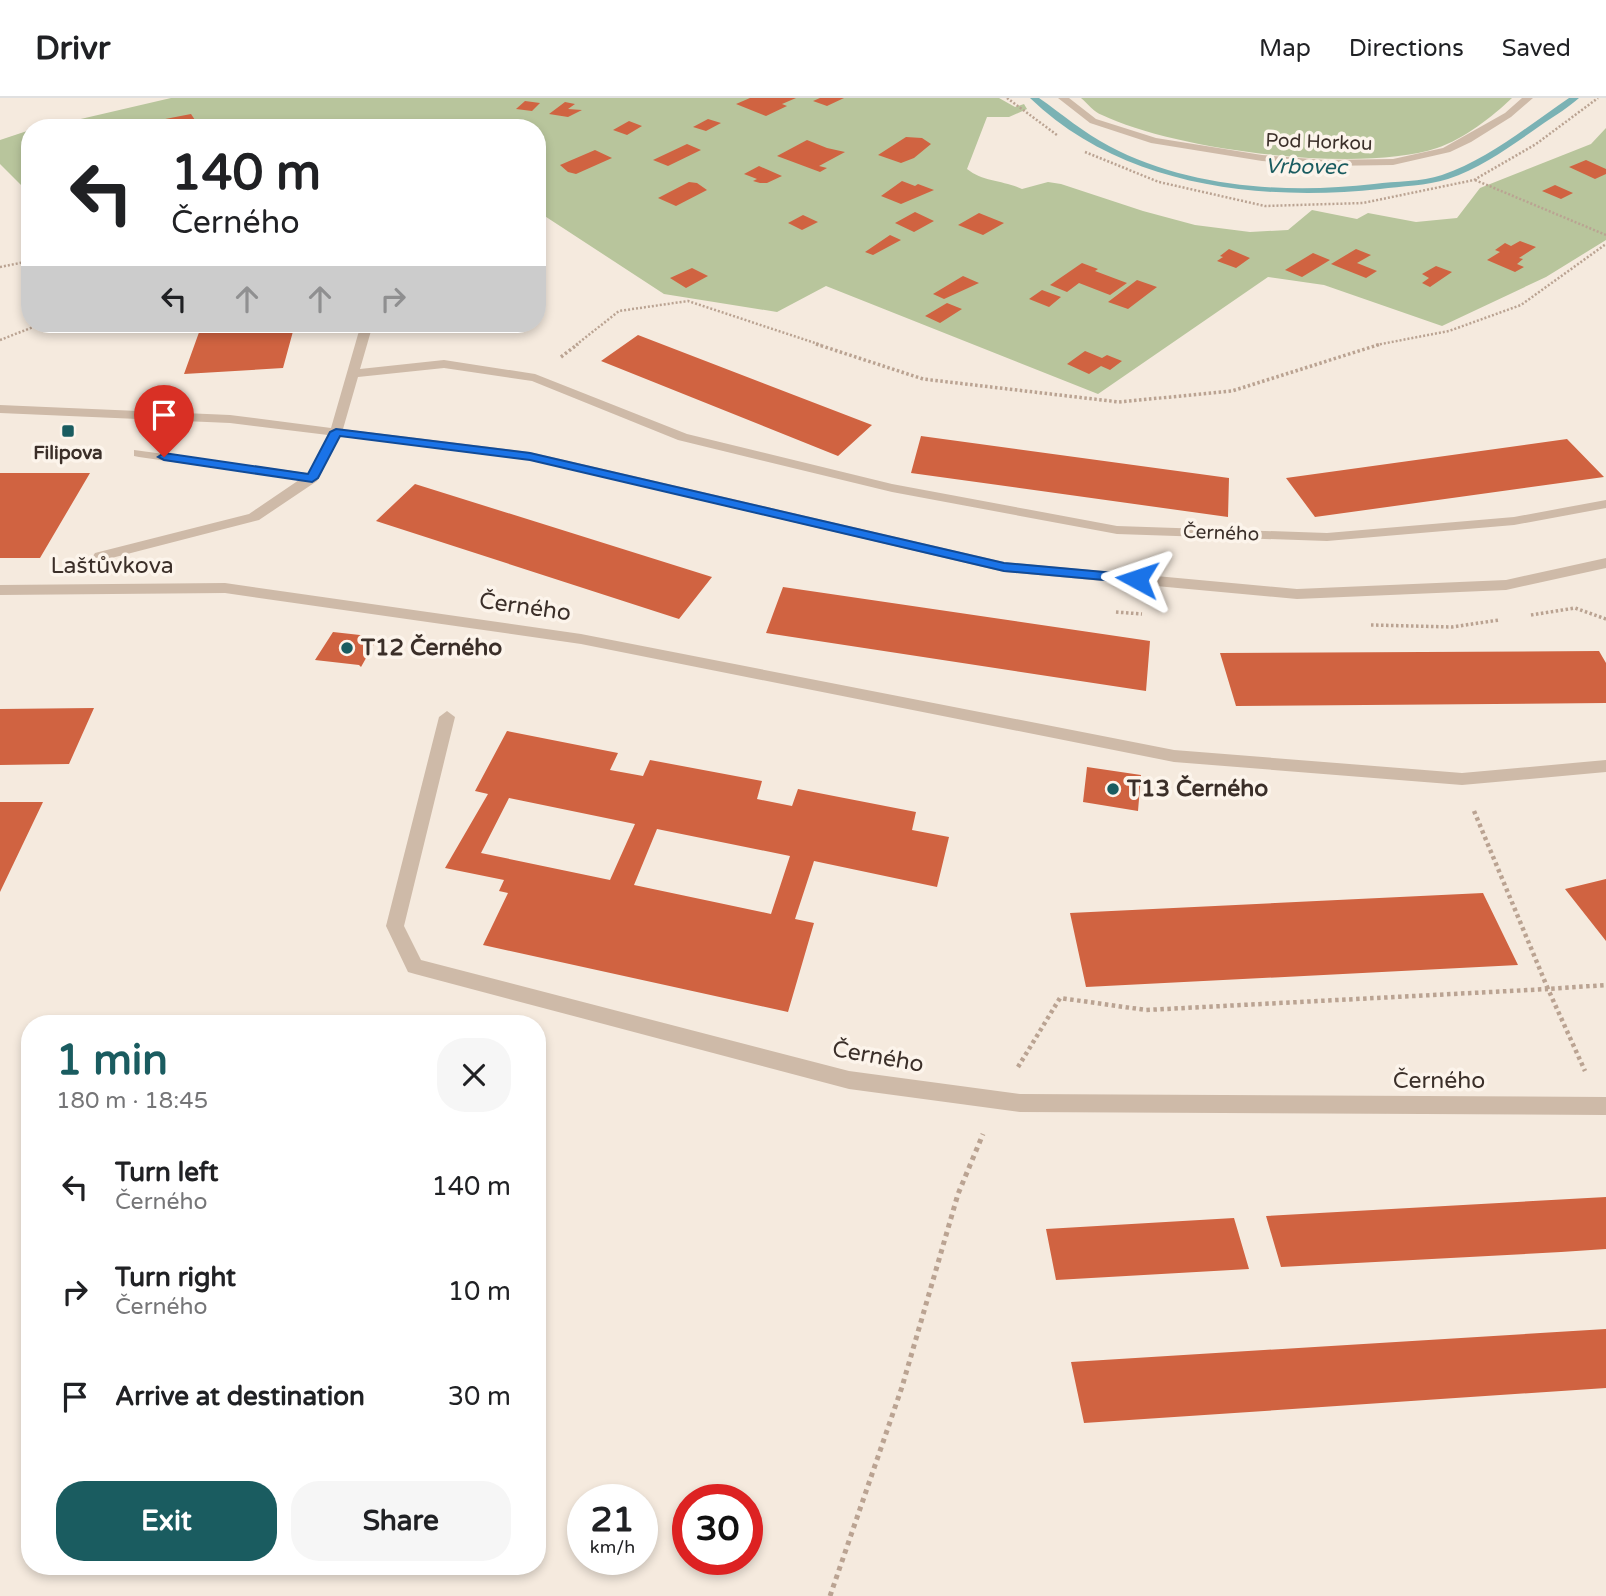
<!DOCTYPE html>
<html lang="en">
<head>
<meta charset="utf-8">
<style>
	:root { --surface:#fff; --page:#f6f6f6; --text:#202124; --muted:#757577; --line:#e0e0e0; --accent:#1a5c60 }
	body { margin:0; font-family:"Varela Round",sans-serif; background:var(--page); color:var(--text); height:100vh; display:flex; flex-direction:column; font-size:26px; white-space:nowrap }
	* { box-sizing:border-box; margin:0 }
	p { font-size:23px; color:var(--muted) }
	.icon { flex:none; width:38px; height:38px; fill:none; stroke:currentColor; stroke-width:2; stroke-linecap:round; stroke-linejoin:round }
	.map { position:relative; flex:1; overflow:hidden }
	.side { position:absolute; left:21px; top:917px; width:525px; height:560px; display:flex; flex-direction:column; background:var(--surface); border-radius:28px; box-shadow:0 4px 10px #0003 }
	.side>* { flex:none }
	.guide { position:absolute; left:21px; top:21px; width:525px; height:214px; border-radius:28px; box-shadow:0 4px 10px #0003; background:#fff; color:var(--text); overflow:hidden }
	.speed { position:absolute; left:567px; top:1386px; display:flex; gap:14px; font-size:35px; font-weight:700; text-align:center }
	.speed>* { display:grid; place-content:center; width:91px; height:91px; border-radius:50%; background:var(--surface); box-shadow:0 4px 10px #0003; line-height:1 }
	.speed small { font-size:18px; font-weight:400 }
	.speed .limit { border:10px solid #d22; background:#fff; color:#111 }
	.pin { position:absolute; display:grid; place-items:center; width:60px; height:60px; color:#fff; margin:-72px -30px; border-radius:50% 50% 50% 0; rotate:-45deg; box-shadow:0 0 7px #0007 }
	.pin .icon { rotate:45deg }
	.me { position:absolute; width:77px; margin:-38px; rotate:275deg; stroke-linejoin:round; filter:drop-shadow(0 0 5px #0008) }
	.turn { display:flex; align-items:center; gap:24px; height:147px; padding:0 35px; font-size:32px }
	.turn .icon { width:91px; height:91px; stroke-width:2.5 }
	.turn b { display:block; font-size:49px; line-height:60px }
	.lanes { display:flex; align-items:center; height:66px; padding:0 35px; background:#0003; justify-content:center; gap:35px; direction:ltr }
	.lanes .off { opacity:.35 }
	.round { display:grid; place-items:center; flex:none; width:74px; height:74px; border-radius:28px; background:var(--page) }
	.overview { display:flex; align-items:center; justify-content:space-between; height:119px; padding:0 35px }
	h1 { font-size:42px; font-weight:700; line-height:52px; color:var(--accent) }
	.cta { display:flex; gap:14px; margin-top:auto; padding:14px 35px }
	.cta a { flex:1; height:80px; border-radius:28px; background:var(--accent); color:#fff; font-size:28px; font-weight:700; line-height:80px; text-align:center }
	.cta a+a { background:var(--page); color:var(--text) }
	ul { padding:0; list-style:none }
	li { display:flex; align-items:center; gap:21px; height:105px; padding:0 35px }
	li div { flex:1 }
	li b { display:block; font-size:26px }
	li em { font-style:normal }
	header { display:flex; align-items:center; gap:42px; box-sizing:border-box; height:98px; padding:0 35px; background:var(--surface); border-bottom:2px solid var(--line) }
	header strong { font-size:33px }
	nav { display:flex; gap:38px; margin-inline-start:auto; font-size:24px }
	.map>svg:first-child { display:block }
</style>
</head>
<body>
<header>
<strong>Drivr</strong>
<nav><a>Map</a><a>Directions</a><a>Saved</a></nav>
</header>
<div class="map">
<svg width="1606" height="1498" viewBox="0 0 1606 1498">
	<rect width="100%" height="100%" fill="#f5eade"/>
	<path fill="#b8c59c" d="M171,0H999L1015,9L1024,6L1027,11L1009,19H987L967,71C983,84 1003,82 1022,91L1048,84L1061,86L1143,113L1195,127L1250,134L1288,132L1312,112L1357,121L1368,115L1416,124L1457,120L1480,90L1591,46L1606,30V142L1546,179L1442,228L1324,187L1268,179L1098,296L826,188L777,214L664,196L537,113V30H402L388,21L312,24L278,30H42Z
		M1081,0H1512C1492,19 1464,41 1437,50C1359,76 1175,52 1102,17C1094,14 1088,6 1081,0Z
		M30,32V96L0,66V42Z"/>
	<g fill="none" stroke-linecap="round" stroke-linejoin="round">
		<path fill="#7ab2b4" fill-rule="evenodd" d="M1030,0H1039C1062,16 1084,35 1109,48C1188,90 1287,96 1374,86C1396,83 1421,84 1442,77C1489,61 1529,27 1569,0H1579C1569,9 1556,17 1544,25C1514,46 1483,69 1448,81C1426,88 1402,88 1380,91C1259,104 1121,88 1030,0Z"/>
	</g>
	<path fill="#d06341" fill-rule="evenodd" d="M750,0H796L782,6L787,8L766,18L736,6Z
		M820,0H844L827,8L813,3Z
		M525,3L540,5L532,13L516,11Z
		M565,4L575,6L568,11L582,12L568,19L549,16Z
		M191,16L197,25L164,30L160,22Z
		M708,21L721,25L706,33L693,29Z
		M629,23L642,28L627,37L613,32Z
		M906,39L922,40L931,46L914,60L901,65L878,57Z
		M807,42L827,50L845,54L819,68L827,70L820,74L777,58Z
		M687,46L701,52L668,68L653,62Z
		M595,52L612,60L576,76L568,74L560,67Z
		M1586,62L1606,71V76L1595,81L1569,69Z
		M759,68L782,78L767,85H760L753,83L757,81L744,76Z
		M902,83L915,88L918,86L934,92L901,106L881,98Z
		M689,84L697,85L707,92L676,108L658,100Z
		M1555,87L1573,95L1561,101L1542,93Z
		M915,114L934,123L914,134L895,125Z
		M979,115L1004,125L983,137L958,127Z
		M803,117L818,124L802,132L788,125Z
		M890,137L901,142L873,157L865,154Z
		M1520,143L1536,149L1519,160L1523,161L1517,166L1524,169L1515,174L1487,162L1500,154L1495,152L1505,145L1511,148Z
		M1229,151L1250,160L1236,170L1217,163L1223,159L1220,158Z
		M1356,151L1371,157L1357,165L1377,173L1366,180L1331,166Z
		M1313,155L1330,162L1302,179L1285,172Z
		M1082,165L1098,171L1095,173L1127,185L1110,197L1079,185L1067,194L1050,187Z
		M1436,168L1452,174L1430,189L1422,185L1429,180L1422,176Z
		M692,170L708,178L686,190L670,180Z
		M963,178L979,185L944,201L933,196Z
		M1137,182L1157,189L1128,211L1108,204Z
		M1042,192L1061,199L1049,209L1029,201Z
		M947,205L962,211L940,225L925,218Z
		M202,226H295L283,270L184,276Z
		M638,237L872,327L838,358L601,263Z
		M1085,253L1102,260L1107,257L1122,263L1110,272L1101,268L1089,276L1067,266Z
		M921,338L1229,380L1228,419L911,375Z
		M1567,341L1604,379L1315,419L1286,380Z
		M0,375H90L40,460H0Z
		M415,386L712,479L679,521L376,423Z
		M783,489L1150,543L1146,593L766,535Z
		M333,534L378,539L361,569L359,567L315,562Z
		M1599,553L1606,565V605L1236,608L1220,555Z
		M94,610L69,666L0,667V611Z
		M507,633L618,655L610,672L643,678L650,662L762,683L757,701L792,708L798,691L916,714L912,732L949,739L937,789L814,763L795,821L814,825L788,914L483,847L508,795L499,793L504,782L445,770L488,696L475,693ZM509,700L635,726L610,782L481,755ZM657,731L790,758L771,816L634,787Z
		M1087,669L1141,677L1138,713L1083,704Z
		M0,704H43L0,794Z
		M1606,781V843L1565,791Z
		M1483,795L1518,867L1086,889L1070,815Z
		M1606,1099V1151L1561,1154L1281,1169L1266,1118Z
		M1234,1120L1249,1171L1056,1182L1046,1131Z
		M1606,1231V1290L1084,1325L1071,1264Z"/>
	<g fill="none" stroke-linecap="round" stroke-linejoin="round">
		<path stroke="#baa392" stroke-width="2.5" stroke-dasharray="2 2" stroke-linecap="butt" d="M1007,0L1057,37
			M1085,54L1159,84L1265,108L1363,105L1474,82L1536,46L1598,0
			M1475,82L1606,137
			M0,169L30,163
			M0,242L41,226
			M576,247L619,213L688,203L821,247
			M1376,247L1449,233L1521,207L1606,146"/>
		<path stroke="#baa392" stroke-width="3.5" stroke-dasharray="2.5 2.5" stroke-linecap="butt" d="M816,246L923,281L1119,304L1232,293L1381,246
			M561,259L578,246
			M1116,514L1142,516
			M1531,517L1575,510L1606,521
			M1371,527L1452,529L1499,522"/>
		<path stroke="#baa392" stroke-width="4.5" stroke-dasharray="3.5 3.5" stroke-linecap="butt" d="M1474,713L1548,891L1606,887
			M1018,969L1060,900L1146,912L1548,891L1585,973"/>
		<path stroke="#baa392" stroke-width="5" stroke-dasharray="4.5 4.5" stroke-linecap="butt" d="M830,1498L902,1289L958,1096L983,1036"/>
		<path fill="#cebaa8" fill-rule="evenodd" d="M1058,0H1069L1096,21L1156,40L1262,57L1325,62L1393,61L1443,50L1505,15L1522,0H1533L1511,19L1471,44L1450,54L1393,67L1325,68L1262,63L1151,45L1090,25Z
			M361,226H373L360,271L444,262L535,276L687,336L892,386L1117,428L1327,435L1514,419L1606,402V410L1514,427L1327,443L1117,436L892,394L678,342L532,283L444,270L358,279L343,331L530,354L1004,464L1297,491L1506,482L1606,460V470L1506,492L1297,501L1004,474L530,362L340,338L317,383L259,422L100,463L93,458L95,455L249,416L299,382L139,359L134,358V352L308,375L328,337L230,325L0,315V307L230,317L331,330Z
			M225,485L581,536L1174,652L1462,675L1606,662V674L1462,687L1174,664L581,546L225,495L0,497V487Z
			M447,613L455,619L404,828L421,862L849,973L1020,996L1606,999V1017L1020,1014L849,991L415,876L408,874L386,828L439,619Z"/>
	</g>
	<path fill="#1a73e8" stroke="#114b97" stroke-width="2" d="M336,331L530,355L1004,465L1137,477L1144,481L1137,485L1004,473L530,362L340,338L318,380L312,384L164,362L158,359L164,355L308,376L330,334Z"/>
	<g fill="#1a5c60" stroke="#fcf4eb" stroke-width="2.5">
		<rect x="61" y="326" width="14" height="14" rx="3.5"/>
		<circle cx="347" cy="550" r="7"/>
		<circle cx="1113" cy="691" r="7"/>
	</g>
	<g text-anchor="middle" dominant-baseline="central" stroke-width="7" stroke-linejoin="round" paint-order="stroke">
		<g font-size="19" fill="#3b2f29" stroke="#fcf4eb">
			<text transform="translate(1319 44) rotate(2)">Pod Horkou</text>
			<text transform="translate(1221 435) rotate(2)">Černého</text>
		</g>
		<g font-size="19" font-weight="bold" fill="#3b2f29" stroke="#fcf4eb">
			<text x="68" y="355">Filipova</text>
		</g>
		<g font-size="21" font-style="italic" fill="#1a5c60" stroke="#fcf4eb">
			<text transform="translate(1306 69) rotate(1)">Vrbovec</text>
		</g>
		<g font-size="23" fill="#3b2f29" stroke="#fcf4eb">
			<text x="112" y="468">Laštůvkova</text>
			<text transform="translate(525 509) rotate(8)">Černého</text>
			<text transform="translate(878 959) rotate(10)">Černého</text>
			<text x="1439" y="983">Černého</text>
		</g>
		<g font-size="23" font-weight="bold" fill="#3b2f29" stroke="#fcf4eb" text-anchor="start">
			<text x="361" y="550">T12 Černého</text>
			<text x="1127" y="691">T13 Černého</text>
		</g>
	</g>
</svg>
<div class="speed"><div>21<small>km/h</small></div><div class="limit">30</div></div>
<div class="pin" style="left:164px;top:359px;background:#d93025"><svg class="icon" aria-label="arrive" viewBox="0 0 24 24"><path d="M6 21V4h12l-3 4 3 4H6"/></svg></div>
<svg class="me" style="left:1137px;top:481px" viewBox="-20 -20 40 40"><path d="M0-17L14 15 0 8-14 15z" fill="#1a73e8" stroke="#fff" stroke-width="4"/></svg>
<div class="guide">
<div class="turn"><svg class="icon" aria-label="left" viewBox="0 0 24 24"><path d="M17 20v-9H6M10 6l-5 5 5 5"/></svg><div><b>140 m</b>Černého</div></div>
<div class="lanes"><svg class="icon" aria-label="left" viewBox="0 0 24 24"><path d="M17 20v-9H6M10 6l-5 5 5 5"/></svg><svg class="icon off" aria-label="ahead" viewBox="0 0 24 24"><path d="M12 20V5M6 11l6-6 6 6"/></svg><svg class="icon off" aria-label="ahead" viewBox="0 0 24 24"><path d="M12 20V5M6 11l6-6 6 6"/></svg><svg class="icon off" aria-label="right" viewBox="0 0 24 24"><path d="M7 20v-9h11M14 6l5 5-5 5"/></svg></div>
</div>
<section class="side">
<div class="overview"><div><h1>1 min</h1><p>180 m · 18:45</p></div><a class="round"><svg class="icon" aria-label="close" viewBox="0 0 24 24"><path d="M6 6l12 12M18 6L6 18"/></svg></a></div>
<ul>
<li><svg class="icon" aria-label="left" viewBox="0 0 24 24"><path d="M17 20v-9H6M10 6l-5 5 5 5"/></svg><div><b>Turn left</b><p>Černého</p></div><em>140 m</em></li>
<li><svg class="icon" aria-label="right" viewBox="0 0 24 24"><path d="M7 20v-9h11M14 6l5 5-5 5"/></svg><div><b>Turn right</b><p>Černého</p></div><em>10 m</em></li>
<li><svg class="icon" aria-label="arrive" viewBox="0 0 24 24"><path d="M6 21V4h12l-3 4 3 4H6"/></svg><div><b>Arrive at destination</b></div><em>30 m</em></li>
</ul>
<div class="cta"><a>Exit</a><a>Share</a></div>
</section>
</div>
</body>
</html>
